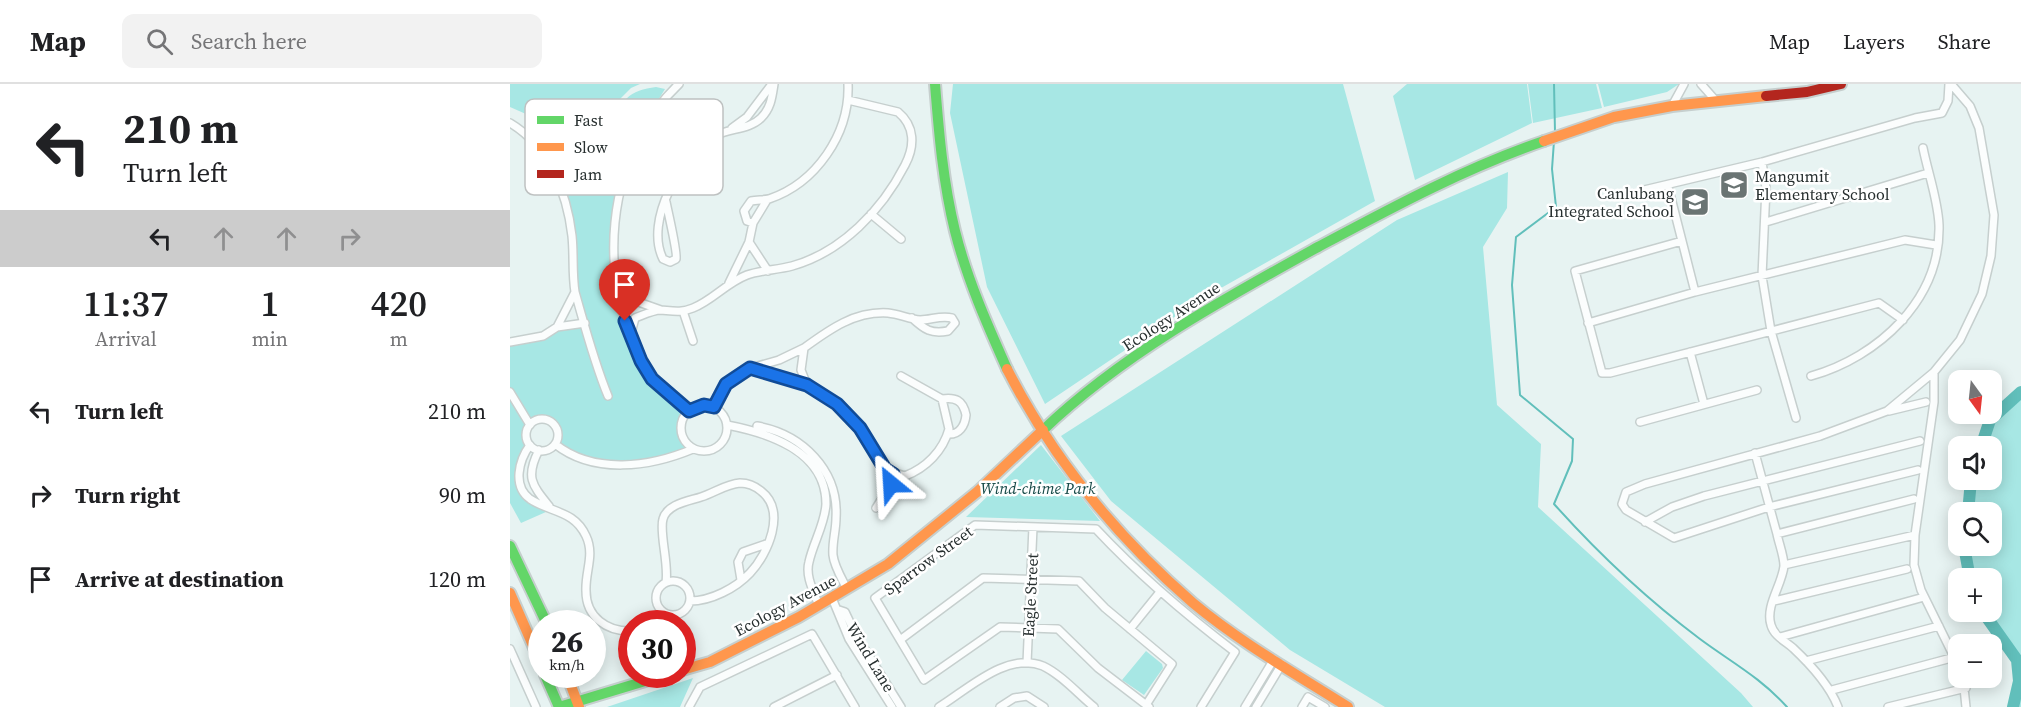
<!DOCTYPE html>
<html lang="en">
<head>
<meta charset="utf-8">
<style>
	:root { --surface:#fff; --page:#f2f2f2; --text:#202124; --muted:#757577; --line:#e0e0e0 }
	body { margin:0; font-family:"Source Serif 4",serif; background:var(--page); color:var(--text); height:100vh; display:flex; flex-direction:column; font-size:22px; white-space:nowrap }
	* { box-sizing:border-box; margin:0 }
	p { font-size:20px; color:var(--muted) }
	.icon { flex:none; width:33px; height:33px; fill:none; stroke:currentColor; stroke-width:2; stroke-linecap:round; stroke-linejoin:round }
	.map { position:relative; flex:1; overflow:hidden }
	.side { display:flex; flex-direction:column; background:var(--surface); width:510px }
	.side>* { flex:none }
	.top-card { background:#fff; color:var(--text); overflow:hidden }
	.needle { width:39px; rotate:165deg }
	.buttons { position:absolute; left:1438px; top:286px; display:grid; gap:12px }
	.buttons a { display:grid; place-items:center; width:54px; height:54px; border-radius:12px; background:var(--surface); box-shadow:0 3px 15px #0003; font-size:30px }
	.speed { position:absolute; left:18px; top:526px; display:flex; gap:12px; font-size:30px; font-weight:700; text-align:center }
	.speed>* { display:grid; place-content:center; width:78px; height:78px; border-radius:50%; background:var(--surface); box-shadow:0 3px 15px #0003; line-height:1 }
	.speed small { font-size:15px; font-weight:400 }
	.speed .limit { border:9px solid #d22; background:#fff; color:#111 }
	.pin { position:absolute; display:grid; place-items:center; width:51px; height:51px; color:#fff; margin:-62px -26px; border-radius:50% 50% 50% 0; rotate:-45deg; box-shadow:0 0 6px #0007 }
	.pin .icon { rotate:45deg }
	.me { position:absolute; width:66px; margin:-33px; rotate:333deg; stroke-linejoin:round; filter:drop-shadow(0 0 4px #0008) }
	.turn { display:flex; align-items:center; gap:21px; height:126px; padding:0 24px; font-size:27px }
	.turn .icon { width:78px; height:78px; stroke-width:2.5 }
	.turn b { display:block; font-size:42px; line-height:51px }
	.lanes { display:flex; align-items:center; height:57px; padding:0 24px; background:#0003; justify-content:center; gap:30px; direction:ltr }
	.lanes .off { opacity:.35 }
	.eta { display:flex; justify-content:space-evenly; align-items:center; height:102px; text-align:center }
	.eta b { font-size:36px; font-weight:600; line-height:42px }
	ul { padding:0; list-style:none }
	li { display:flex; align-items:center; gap:18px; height:84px; padding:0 24px }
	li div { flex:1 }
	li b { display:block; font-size:22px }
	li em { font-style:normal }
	header { display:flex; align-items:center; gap:36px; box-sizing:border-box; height:84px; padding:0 30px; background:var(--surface); border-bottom:2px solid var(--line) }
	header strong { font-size:28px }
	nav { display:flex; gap:33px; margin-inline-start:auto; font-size:21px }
	.search { width:420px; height:54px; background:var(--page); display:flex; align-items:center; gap:15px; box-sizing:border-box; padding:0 21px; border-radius:12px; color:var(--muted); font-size:22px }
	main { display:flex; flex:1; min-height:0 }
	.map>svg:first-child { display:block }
</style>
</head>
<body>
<header>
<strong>Map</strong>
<div class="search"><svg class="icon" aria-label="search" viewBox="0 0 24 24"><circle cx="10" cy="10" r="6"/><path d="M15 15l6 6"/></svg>Search here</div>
<nav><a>Map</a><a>Layers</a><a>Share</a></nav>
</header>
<main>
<section class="side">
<div class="top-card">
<div class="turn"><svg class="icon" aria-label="left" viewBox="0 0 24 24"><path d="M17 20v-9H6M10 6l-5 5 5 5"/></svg><div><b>210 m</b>Turn left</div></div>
<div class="lanes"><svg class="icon" aria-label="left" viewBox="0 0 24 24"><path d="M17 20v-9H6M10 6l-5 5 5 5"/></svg><svg class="icon off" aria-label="ahead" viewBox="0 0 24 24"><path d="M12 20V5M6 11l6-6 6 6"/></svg><svg class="icon off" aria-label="ahead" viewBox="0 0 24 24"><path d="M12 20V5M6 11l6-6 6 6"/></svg><svg class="icon off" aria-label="right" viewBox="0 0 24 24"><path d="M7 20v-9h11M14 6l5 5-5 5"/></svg></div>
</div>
<div class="eta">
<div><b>11:37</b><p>Arrival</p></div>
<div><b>1</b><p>min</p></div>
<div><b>420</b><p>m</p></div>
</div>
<ul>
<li><svg class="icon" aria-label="left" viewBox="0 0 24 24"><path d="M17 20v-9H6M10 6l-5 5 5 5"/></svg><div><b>Turn left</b></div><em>210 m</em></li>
<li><svg class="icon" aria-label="right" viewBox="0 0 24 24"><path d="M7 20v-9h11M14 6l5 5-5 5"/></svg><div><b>Turn right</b></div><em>90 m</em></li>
<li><svg class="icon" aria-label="arrive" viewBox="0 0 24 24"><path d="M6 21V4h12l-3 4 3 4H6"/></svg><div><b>Arrive at destination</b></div><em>120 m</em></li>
</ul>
</section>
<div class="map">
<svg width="1511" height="623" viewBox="0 0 1511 623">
	<rect width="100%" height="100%" fill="#e7f3f2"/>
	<path fill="#a7e7e4" d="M0,0H130L121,4L105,20L77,30L25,34L0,23Z
		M443,0H833L865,117L688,217L535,320L477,203L440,29Z
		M897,0H1017L1022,39L905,96L883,12Z
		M1018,0H1086L1092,24L1023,39Z
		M1088,0H1169L1157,8L1094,23Z
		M146,3L155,5L115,70C107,63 105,53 106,43C106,17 121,6 146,3Z
		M39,36L49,38L51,56L57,70L67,74L105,65L121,75L114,94L103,181L122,258L142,295L179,327C168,340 169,354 183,365L144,378L88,379L45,360L47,345L40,337L29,336L20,341L0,308V258L19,256L47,243L74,239L65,208L56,120L38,76L12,46L27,37Z
		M998,88L997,124L973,163L987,321L1031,360L1028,423L1231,609L1243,623H875L780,566L601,417L551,352L887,136Z
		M1511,308V623H1503L1509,597L1507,576L1473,528H1482V495H1460L1454,462H1482V429H1458L1462,396H1482V363H1471L1480,336Z
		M0,313L18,340L15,349L20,361L9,395L17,412L45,424L11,439L0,419Z
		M531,361L590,437L456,433Z
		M636,567L652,580L653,584L634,611L612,596Z
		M183,594L170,623H97Z"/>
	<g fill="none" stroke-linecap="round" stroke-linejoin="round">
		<path stroke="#61bfbb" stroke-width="2" d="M1044,0L1045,48
			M1044,57L1042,85L1046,123L1006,153L1002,201L1010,311L1063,355L1062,377L1044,420C1087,468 1138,516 1190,555C1221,578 1250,593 1277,623
			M1508,584L1511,583"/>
		<path stroke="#61bfbb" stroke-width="12" d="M1471,363L1480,336L1511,308
			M1458,429L1461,396
			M1454,462L1460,495
			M1473,528L1507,576L1509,597L1503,623"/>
		<g stroke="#c6cfce" stroke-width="10">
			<path id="street" d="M169,0C105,60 89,164 117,244C123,261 130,279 141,293C145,298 152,300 156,304C164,311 172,319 179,327
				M1191,0L1207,18
				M1162,22L1174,0
				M0,39C39,62 57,109 62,152C64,171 62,189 65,208
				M222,44L237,33L262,0
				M1252,78L1256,104L1252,192L1261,247L1286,334
				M1158,102L1185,208
				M1134,106L1252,78L1405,34L1432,29L1438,17L1439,0
				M156,118C158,128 168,170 166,175L160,178L153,175C134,136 171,73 205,52C219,44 239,46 251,34C261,24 262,13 264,0
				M361,130L391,155
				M1256,138L1418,89
				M243,139L237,137L234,127L241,117C247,116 254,116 259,115C306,99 340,50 338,0
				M1172,157L1065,187L1092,289H1100L1369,219L1393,236
				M239,158L258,187
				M219,199L239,158L243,139L257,116
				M106,205L117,214L151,226
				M173,227L183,257
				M75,239L47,243L65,208C75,243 84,278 98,312
				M1078,239L1185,208L1395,156L1426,161
				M120,253L125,234C133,231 143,226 151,226C163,227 171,229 183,224C203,216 216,199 237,191C251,186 267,186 282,182C332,168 372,126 395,81C405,62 405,42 388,28L338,16
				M0,258L33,252L47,243
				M294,264C320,245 345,227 378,229C389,230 399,235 410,236C421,236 431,231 442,234L445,239L438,247C421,250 415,246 402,234
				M1180,268L1194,320
				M241,284L269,276L294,264L291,286L297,301
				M1424,288V318L1405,451L1404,481L1411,506L1449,583
				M1301,292C1368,273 1431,216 1429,141C1428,116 1418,89 1413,64
				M0,308L20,341
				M432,315C445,313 453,316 456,331C455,342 449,351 438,350
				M171 344a23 23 0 1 1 46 0a23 23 0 1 1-46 0Z
				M204,323L216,300L240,284C272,293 300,300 326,320C354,341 362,386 395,392C416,384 433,367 439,345L432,315L391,292
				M1379,327L1416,318
				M16 351a16 16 0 1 1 32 0a16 16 0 1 1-32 0Z
				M1130,338L1247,306
				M217,341C259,349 316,367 316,420C315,440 303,459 299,478C295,492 304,508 309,522
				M247,342C292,350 329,386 326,434C326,447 322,458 323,471C324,482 332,495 337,505
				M45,360C84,391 140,383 183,365
				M20,361C9,376 2,402 20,415C41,429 64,426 76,452C85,471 75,487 76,507C76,533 97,548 122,547
				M29,366C15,393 22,401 39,422
				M1245,369L1267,450L1404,415
				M1408,386L1259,423L1164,454L1116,426L1112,420L1116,408L1135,400L1310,352L1377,327L1424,288L1450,256L1472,210L1481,172L1484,131L1469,44L1460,22L1441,0
				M366,424L381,400L383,390
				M1135,438L1162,423L1194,412L1410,357
				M1267,450C1269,460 1274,472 1274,482C1272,501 1255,522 1261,541C1264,552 1275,557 1283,564C1300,580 1320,602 1328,623
				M1274,481L1405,451
				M231,496L228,478L233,468L256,460
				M146 514a17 17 0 1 1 34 0a17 17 0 1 1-34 0Z
				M156,498C159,480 149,448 153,435C157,420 179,417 191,413C204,409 216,400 230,399C238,399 245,402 251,407C277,427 258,470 240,489C226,504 201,517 180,517
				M322,514L339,555L382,623
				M1264,517L1397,485
				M329,526L335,528L346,551L391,623
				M141,540L155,529
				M620,545L650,508
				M1270,553L1414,513
				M390,556L473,494L569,497L595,524L662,580L636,621
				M0,565L26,623
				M1296,577L1429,542
				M517,579L523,443
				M1453,594L1456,623
				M1322,606L1445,573
				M179,623L190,603L302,550L345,623
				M264,623L327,591
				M429,623C457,606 497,567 533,582C552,591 568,610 584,623
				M490,623L504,614L517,612L534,623
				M639,623L588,584L548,545L490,543L414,596L365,514L465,441L586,445C629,491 675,530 725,568L691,623
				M735,623L764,575
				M746,623L772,580
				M792,623L798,613L815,623
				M1378,623L1456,604"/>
		</g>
		<g stroke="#c6cfce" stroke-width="14">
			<path id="fast" d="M425,0C429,50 433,98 445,147C457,195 477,240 497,285
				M533,346C613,270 712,216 808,163C881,124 955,84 1034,57
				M0,462L37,540
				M35,591L49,623
				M49,623L155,591"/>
		</g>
		<g stroke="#c6cfce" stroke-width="14">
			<path id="slow" d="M1034,57L1104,33L1162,22L1256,12
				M497,285C543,375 607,453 683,519C731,559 786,590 838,623
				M0,509L32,582
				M172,586L200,578L289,533L378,480L467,408L533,346
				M57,591L69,623"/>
		</g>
		<g stroke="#c6cfce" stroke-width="14">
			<path id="jam" d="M1256,12L1297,8L1331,0"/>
		</g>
		<use href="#street" stroke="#fbfdfd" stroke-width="7"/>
		<use href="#fast" stroke="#63d668" stroke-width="10"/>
		<use href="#slow" stroke="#ff974d" stroke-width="10"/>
		<use href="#jam" stroke="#b3261e" stroke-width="10"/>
	</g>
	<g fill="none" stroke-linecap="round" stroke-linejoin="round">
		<g stroke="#114b97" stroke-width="15">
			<path id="route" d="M115,237L131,277L142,295L179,327L194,321L204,323L216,300L240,284L297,301L327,320L350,344L375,385L383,390L381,400"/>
		</g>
		<use href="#route" stroke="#1a73e8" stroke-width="10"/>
	</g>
	<defs>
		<g id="school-square" transform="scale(1.5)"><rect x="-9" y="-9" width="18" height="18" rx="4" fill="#6a7473" stroke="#fff"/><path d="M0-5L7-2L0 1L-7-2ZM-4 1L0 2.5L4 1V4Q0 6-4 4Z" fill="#fff"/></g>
	</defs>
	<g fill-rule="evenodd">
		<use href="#school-square" x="1224" y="101"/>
		<use href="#school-square" x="1185" y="118"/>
	</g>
	<g text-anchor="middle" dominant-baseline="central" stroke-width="5" stroke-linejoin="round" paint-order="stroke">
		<g font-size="16" fill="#272f2f" stroke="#fff" text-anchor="start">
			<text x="1245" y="92">Mangumit<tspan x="1245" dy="18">Elementary School</tspan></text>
			<text x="1164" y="109" text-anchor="end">Canlubang<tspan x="1164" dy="18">Integrated School</tspan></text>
		</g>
		<g font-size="16" fill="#272f2f" stroke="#fff">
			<text transform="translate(661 232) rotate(-33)">Ecology Avenue</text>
			<text transform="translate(418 476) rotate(-36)">Sparrow Street</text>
			<text transform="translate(520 511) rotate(-87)">Eagle Street</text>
			<text transform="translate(275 521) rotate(-28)">Ecology Avenue</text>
			<text transform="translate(361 573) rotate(59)">Wind Lane</text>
		</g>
		<g font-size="16" font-style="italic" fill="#164a48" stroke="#fff">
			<text x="528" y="404">Wind-chime Park</text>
		</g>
	</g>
	<rect x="15" y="15" width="198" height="96" rx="9" fill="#fff" stroke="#bec1c1" stroke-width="1.5"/>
	<rect x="27" y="32" width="27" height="8" fill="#63d668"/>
	<rect x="27" y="59" width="27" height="8" fill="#ff974d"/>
	<rect x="27" y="86" width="27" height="8" fill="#b3261e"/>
	<g font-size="16" fill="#272f2f">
		<text x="64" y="42">Fast</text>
		<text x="64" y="69">Slow</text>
		<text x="64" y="96">Jam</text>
	</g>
</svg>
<div class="buttons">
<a><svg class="needle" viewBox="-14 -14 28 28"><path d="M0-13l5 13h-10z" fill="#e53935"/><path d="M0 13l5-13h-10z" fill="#757577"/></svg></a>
<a><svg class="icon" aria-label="sound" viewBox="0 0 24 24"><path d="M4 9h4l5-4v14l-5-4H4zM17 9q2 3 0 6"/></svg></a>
<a><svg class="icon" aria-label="search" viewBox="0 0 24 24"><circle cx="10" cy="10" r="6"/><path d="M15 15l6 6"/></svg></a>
<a>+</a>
<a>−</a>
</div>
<div class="speed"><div>26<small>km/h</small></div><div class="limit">30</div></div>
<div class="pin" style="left:115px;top:237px;background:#d93025"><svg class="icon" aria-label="arrive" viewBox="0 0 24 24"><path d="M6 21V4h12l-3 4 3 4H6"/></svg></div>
<svg class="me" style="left:381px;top:400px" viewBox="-20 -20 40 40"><path d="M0-17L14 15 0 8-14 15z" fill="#1a73e8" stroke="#fff" stroke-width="4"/></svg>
</div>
</main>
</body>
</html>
